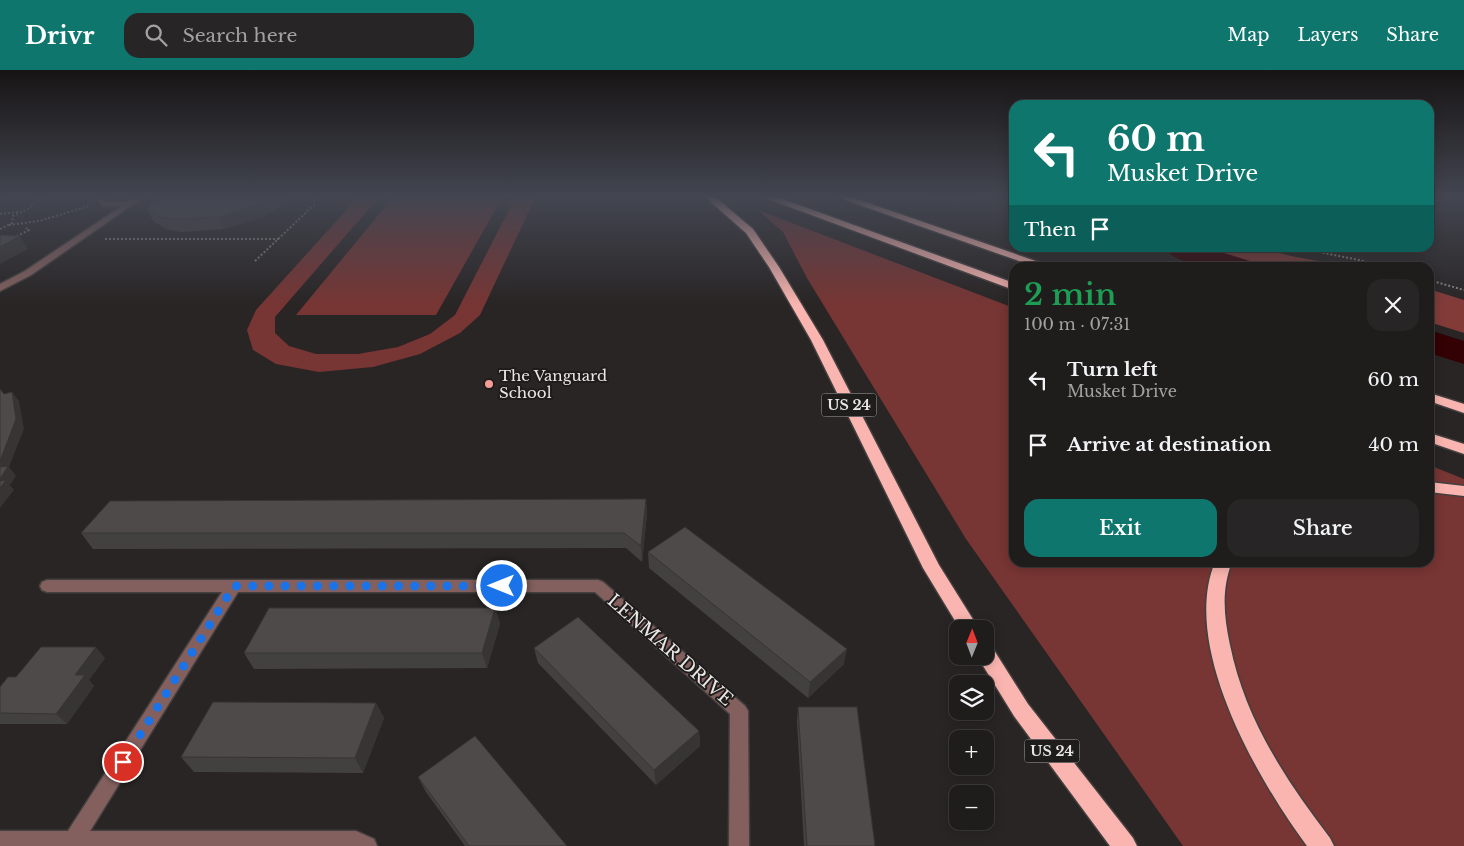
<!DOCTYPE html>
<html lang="en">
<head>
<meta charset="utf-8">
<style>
	:root { --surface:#1f1c1c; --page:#272525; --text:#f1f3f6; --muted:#a1a1a3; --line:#3c3a3b; --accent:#0f766e }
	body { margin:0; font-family:"Libre Baskerville",serif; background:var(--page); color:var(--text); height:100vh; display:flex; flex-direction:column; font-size:19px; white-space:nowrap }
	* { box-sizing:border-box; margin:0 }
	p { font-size:16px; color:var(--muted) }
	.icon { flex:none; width:28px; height:28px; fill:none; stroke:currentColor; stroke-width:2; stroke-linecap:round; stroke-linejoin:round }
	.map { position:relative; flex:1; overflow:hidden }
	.sheet { position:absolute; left:1009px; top:192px; width:425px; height:305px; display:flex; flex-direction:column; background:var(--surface); border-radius:15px; box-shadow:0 2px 12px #0003,0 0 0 1px var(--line) }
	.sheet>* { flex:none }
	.banner { position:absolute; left:1009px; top:30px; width:425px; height:152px; border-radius:15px; box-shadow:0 2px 12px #0003,0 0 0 1px var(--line); background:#0f766e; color:#fff; overflow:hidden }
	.needle { width:32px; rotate:1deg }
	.tools { position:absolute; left:949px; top:550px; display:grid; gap:10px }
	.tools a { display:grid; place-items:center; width:45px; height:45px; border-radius:10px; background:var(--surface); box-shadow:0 2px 12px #0003,0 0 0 1px var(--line); font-size:25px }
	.pin { position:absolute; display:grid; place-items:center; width:42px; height:42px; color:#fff; margin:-21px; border:2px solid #fff; border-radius:50%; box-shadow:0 1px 5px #0007 }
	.me { position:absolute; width:55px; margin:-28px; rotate:270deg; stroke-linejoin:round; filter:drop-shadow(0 0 4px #0008) }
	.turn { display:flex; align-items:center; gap:18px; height:105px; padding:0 15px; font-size:22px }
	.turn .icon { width:65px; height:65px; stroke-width:2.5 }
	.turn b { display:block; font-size:35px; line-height:42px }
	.then { display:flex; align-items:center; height:48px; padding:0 15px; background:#0003; gap:10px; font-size:19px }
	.round { display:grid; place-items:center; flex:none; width:52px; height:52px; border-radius:15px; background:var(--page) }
	.overview { display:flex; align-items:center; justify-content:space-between; height:85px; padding:0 15px }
	h1 { font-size:30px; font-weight:600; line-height:38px; color:#1e9e55 }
	.primary-button { display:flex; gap:10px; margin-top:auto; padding:10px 15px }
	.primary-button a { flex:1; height:58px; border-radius:15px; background:var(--accent); color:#fff; font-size:20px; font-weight:600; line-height:58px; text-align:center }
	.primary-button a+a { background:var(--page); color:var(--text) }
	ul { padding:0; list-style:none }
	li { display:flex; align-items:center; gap:15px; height:65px; padding:0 15px }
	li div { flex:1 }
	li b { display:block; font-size:19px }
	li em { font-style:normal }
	header { display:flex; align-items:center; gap:30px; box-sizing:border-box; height:70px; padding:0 25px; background:var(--accent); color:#fff }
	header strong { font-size:24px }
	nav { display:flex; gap:28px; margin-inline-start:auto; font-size:18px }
	.search { width:350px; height:45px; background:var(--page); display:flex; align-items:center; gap:12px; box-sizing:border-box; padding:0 18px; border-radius:15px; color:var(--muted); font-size:19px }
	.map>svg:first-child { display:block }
</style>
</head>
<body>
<header>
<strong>Drivr</strong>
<div class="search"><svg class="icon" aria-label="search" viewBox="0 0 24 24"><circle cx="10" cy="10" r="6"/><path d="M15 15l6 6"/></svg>Search here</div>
<nav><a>Map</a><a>Layers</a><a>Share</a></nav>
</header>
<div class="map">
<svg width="1464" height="776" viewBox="0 0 1464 776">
	<rect width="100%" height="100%" fill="#292525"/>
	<path fill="#773533" d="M359,126H380L275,247V263L289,276L316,284H358L398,277L430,264L455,245L516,126H536L480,245L460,263L420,284L373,297L319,302L276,294L253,280L247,260L256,240Z
		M394,126H503L436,245H296Z
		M758,140L1014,238V492H1429V395L1464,409V776H1183L966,469L807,208L783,162Z"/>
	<path fill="#833b38" d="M1208,178H1261L1291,186L1350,197H1265Z
		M1429,219L1464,230V263L1429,252Z"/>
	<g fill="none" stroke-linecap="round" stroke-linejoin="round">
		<path fill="#330104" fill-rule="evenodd" d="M1164,178H1208L1250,191L1254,198C1231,198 1179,199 1164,178Z
			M1429,260L1464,271V294L1429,283Z"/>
		<g stroke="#444040" stroke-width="3">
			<path id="service" d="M95,126H103L108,132H128L136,126H145L31,205L0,221V214L25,201L122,136H103Z"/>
		</g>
		<g stroke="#444040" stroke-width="3">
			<path id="minor" d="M47,510H598L603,512L745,636L748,641L749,776H729L730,644L595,522H238L90,761H356L374,769L377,776H0V761H68L222,522H47L42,520L40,516L42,512Z"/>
		</g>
		<g stroke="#444040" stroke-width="3">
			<path id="motorway" d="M704,126H714L753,159L779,197L823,270L939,495L979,559H960L923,498L811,270L769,197L746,163Z
				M760,126H774L1014,213V220Z
				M834,126H848L1056,198H1039Z
				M1429,323L1464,334V343L1429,331Z
				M1429,363L1464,374V384L1429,372Z
				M1429,412L1464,416V426L1429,422Z
				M1215,492H1232C1221,520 1224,547 1230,575C1245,649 1285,709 1330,768L1334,776H1307C1258,710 1180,576 1215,492Z
				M985,575L992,577L1028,634L1133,768L1137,776H1110L1014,646L977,586H985Z"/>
		</g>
		<path stroke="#878383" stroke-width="2" stroke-dasharray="2 2" stroke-linecap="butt" d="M919,126L958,130L986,126
			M0,128L9,126
			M0,144L18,142
			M9,155L39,151L89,136
			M0,159L12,153L13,146L28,139L43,126
			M13,168L29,160L26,158
			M105,169H279
			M1299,178L1359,190L1387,198
			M255,191L315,134L313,126
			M1429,210L1464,220"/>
		<use href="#service" fill="#83605e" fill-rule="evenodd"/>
		<use href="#minor" fill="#83605e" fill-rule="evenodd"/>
		<use href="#motorway" fill="#fab5b0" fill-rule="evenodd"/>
	</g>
	<path fill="#434040" d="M286,129L276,140L263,147L224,159L181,162L166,159L153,151L147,139Z
		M646,429L647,444L642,492L626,478L93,479L81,463Z
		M648,482L844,594L808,628L649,498Z
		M495,538L500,554L487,598L254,599L244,583Z
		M534,578L699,661L700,676L656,715L538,593Z
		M105,588L89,610L94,616L67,654H0V617L16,607Z
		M376,633L384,648L363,703L194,702L181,687Z
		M798,637L875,776H804L797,652Z
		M418,707L567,776H465L426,722Z"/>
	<path fill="#373434" d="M273,126H285L286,129L276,140L263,147L224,159L219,147Z
		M20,166L28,179L0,194V177Z
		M12,322L19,331L24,359L9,397L16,406L10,415L14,420L0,438V391Z
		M646,429L647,444L642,492L641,476Z
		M495,538L500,554L487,598L482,583Z
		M96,577L105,588L89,610L94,616L67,654L56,644L75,605Z
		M847,579L844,594L808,628L810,612Z
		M376,633L384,648L363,703L355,688Z
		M699,661L700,676L656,715L654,700Z"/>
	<path fill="#4e4a4a" stroke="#373434" d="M158,126H273L258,135L219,147L176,149L160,147L147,139Z
		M0,165L20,166L0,177Z
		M0,319L4,324L12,322L16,349L0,391Z
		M8,396L0,409V397Z
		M6,410L0,418V411Z
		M646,429L641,476L624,463H81L110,431Z
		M685,457L847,579L810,612L648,482Z
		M269,538H495L482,583H244Z
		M578,547L699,661L654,700L534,578Z
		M41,577H96L75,605H85L56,644L0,643V617L8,607H16Z
		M213,632L376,633L355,688L181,687Z
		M798,637H857L875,776H807Z
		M475,666L567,776H469L418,707Z"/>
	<linearGradient id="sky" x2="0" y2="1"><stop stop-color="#171414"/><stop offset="0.54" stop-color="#434651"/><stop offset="1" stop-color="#434651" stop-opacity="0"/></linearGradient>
	<rect width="1464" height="235" fill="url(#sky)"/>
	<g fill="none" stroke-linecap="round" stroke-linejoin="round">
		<path stroke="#1a73e8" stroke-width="9" stroke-dasharray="0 16.2" d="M123,692L234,516H502"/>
	</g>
	<circle fill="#f59c96" stroke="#1f1c1c" stroke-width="2" cx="489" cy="314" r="5"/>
	<g text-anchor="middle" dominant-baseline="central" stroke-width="4" stroke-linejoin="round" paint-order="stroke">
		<g fill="#1f1c1c" stroke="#aca9a9" stroke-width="1">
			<rect x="821.5" y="323.5" width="55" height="23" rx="4"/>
			<rect x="1024.5" y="669.5" width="55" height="23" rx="4"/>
		</g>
		<g font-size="14" font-weight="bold" fill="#e9e6e6">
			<text x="849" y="335">US 24</text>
			<text x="1052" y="681">US 24</text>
		</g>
		<g font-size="15" fill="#e9e6e6" stroke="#1f1c1c" text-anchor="start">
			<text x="499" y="305">The Vanguard<tspan x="499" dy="17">School</tspan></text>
		</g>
		<g font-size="18" fill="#e9e6e6" stroke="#1f1c1c">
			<text transform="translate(670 580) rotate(41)">LENMAR DRIVE</text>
		</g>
	</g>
</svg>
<div class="tools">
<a><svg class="needle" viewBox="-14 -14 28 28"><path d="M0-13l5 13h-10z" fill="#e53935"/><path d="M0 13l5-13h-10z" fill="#a1a1a3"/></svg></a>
<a><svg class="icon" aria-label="layers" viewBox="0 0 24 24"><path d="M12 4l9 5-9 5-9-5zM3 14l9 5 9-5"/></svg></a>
<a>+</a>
<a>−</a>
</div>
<div class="pin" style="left:123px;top:692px;background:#d93025"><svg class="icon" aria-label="arrive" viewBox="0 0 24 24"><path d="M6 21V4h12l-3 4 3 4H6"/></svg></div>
<svg class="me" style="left:502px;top:516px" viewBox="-20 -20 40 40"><circle r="17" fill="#1a73e8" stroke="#fff" stroke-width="3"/><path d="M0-11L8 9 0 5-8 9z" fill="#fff"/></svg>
<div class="banner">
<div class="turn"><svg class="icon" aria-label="left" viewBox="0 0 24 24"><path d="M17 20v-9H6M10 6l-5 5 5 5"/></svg><div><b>60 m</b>Musket Drive</div></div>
<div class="then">Then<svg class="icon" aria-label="arrive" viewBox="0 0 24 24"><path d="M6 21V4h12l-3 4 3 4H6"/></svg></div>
</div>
<section class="sheet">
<div class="overview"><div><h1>2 min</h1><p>100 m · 07:31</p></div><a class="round"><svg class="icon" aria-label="close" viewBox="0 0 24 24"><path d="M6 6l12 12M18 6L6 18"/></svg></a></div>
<ul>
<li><svg class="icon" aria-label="left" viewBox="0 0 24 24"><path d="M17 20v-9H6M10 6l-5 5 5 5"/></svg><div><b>Turn left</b><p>Musket Drive</p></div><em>60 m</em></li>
<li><svg class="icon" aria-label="arrive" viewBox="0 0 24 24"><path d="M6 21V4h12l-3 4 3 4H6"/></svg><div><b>Arrive at destination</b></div><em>40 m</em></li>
</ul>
<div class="primary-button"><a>Exit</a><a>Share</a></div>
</section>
</div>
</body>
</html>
